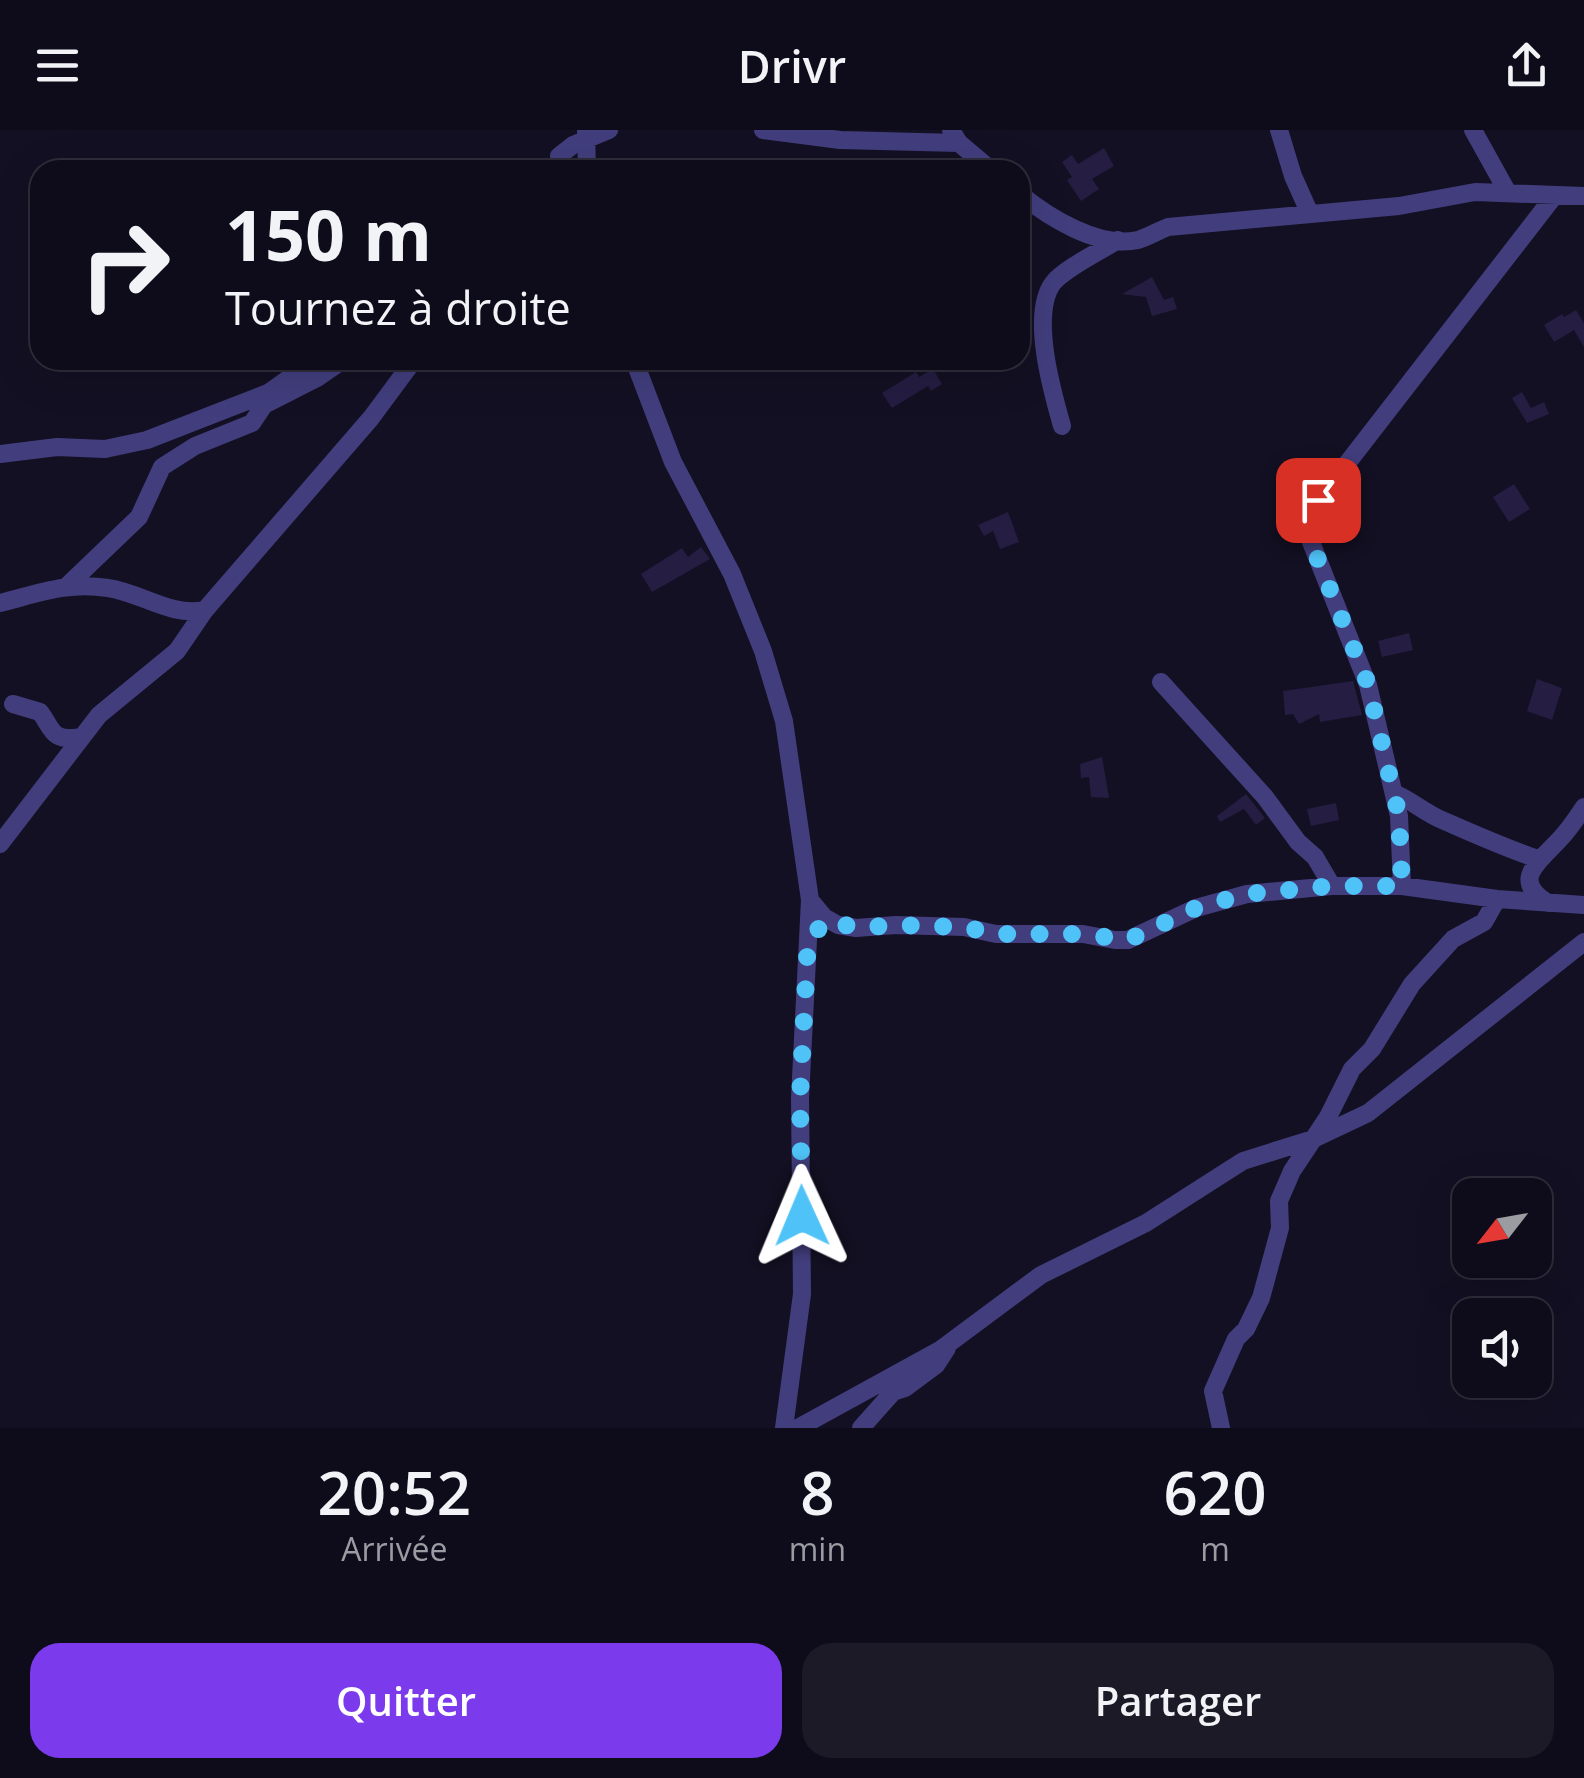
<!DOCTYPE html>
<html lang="fr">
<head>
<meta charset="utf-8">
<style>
	:root { --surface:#0e0c1a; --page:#1c1a27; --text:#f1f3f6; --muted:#9b9ba2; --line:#2e2c39; --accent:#7c3aed }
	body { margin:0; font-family:"Open Sans",sans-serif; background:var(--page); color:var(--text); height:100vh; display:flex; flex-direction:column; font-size:38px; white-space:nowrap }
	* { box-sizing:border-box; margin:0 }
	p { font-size:32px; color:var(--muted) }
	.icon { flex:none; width:55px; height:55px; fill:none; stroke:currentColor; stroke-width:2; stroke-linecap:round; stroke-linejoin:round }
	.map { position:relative; height:1298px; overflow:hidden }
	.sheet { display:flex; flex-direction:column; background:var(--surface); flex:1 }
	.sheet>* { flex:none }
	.banner { position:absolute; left:30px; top:30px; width:1000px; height:210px; border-radius:30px; box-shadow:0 10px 40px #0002,0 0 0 2px var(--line); background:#0e0c1a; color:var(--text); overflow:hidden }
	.needle { width:65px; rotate:239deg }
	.controls { position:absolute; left:1452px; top:1048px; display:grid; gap:20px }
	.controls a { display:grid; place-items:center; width:100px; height:100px; border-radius:20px; background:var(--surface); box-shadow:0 10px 40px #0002,0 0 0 2px var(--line); font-size:50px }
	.pin { position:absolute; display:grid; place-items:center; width:85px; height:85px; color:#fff; margin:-42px; border-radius:20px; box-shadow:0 5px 15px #0006 }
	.me { position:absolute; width:110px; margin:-55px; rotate:359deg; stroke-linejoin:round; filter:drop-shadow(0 0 8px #0008) }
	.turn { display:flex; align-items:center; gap:35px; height:210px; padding:0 30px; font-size:45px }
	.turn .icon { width:130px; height:130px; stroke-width:2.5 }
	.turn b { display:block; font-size:70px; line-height:85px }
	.eta { display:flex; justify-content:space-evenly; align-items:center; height:170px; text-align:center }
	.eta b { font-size:60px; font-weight:600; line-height:70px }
	.primary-button { display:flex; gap:20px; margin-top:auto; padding:20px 30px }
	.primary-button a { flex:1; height:115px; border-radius:30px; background:var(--accent); color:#fff; font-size:40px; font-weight:600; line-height:115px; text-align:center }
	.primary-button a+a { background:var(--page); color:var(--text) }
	header { display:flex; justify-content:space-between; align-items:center; height:130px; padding:0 30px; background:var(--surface); font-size:45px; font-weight:600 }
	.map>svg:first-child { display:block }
</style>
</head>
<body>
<header><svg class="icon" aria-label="menu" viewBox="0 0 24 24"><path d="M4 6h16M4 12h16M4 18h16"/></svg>Drivr<svg class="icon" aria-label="share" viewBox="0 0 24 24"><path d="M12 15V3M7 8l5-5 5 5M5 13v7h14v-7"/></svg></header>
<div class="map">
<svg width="1584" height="1298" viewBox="0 0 1584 1298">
	<rect width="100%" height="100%" fill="#131023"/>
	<path fill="#251d42" d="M1104,18L1114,36L1092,49L1099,59L1081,71L1067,50L1072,47L1062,32L1072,25L1078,34Z
		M1152,147L1164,170L1173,167L1177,179L1152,186L1146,167L1122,164Z
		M1576,180L1584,193V217L1574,200L1554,212L1544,195L1562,184L1564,187Z
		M933,239L942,254L931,261L928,256L892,278L882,263L916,242L919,247Z
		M1522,262L1531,278L1544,272L1549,284L1527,293L1512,268Z
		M1514,354L1530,379L1509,392L1493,367Z
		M1008,382L1019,412L1000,419L993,401L984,406L978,395Z
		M701,417L710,429L652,462L641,444L682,418L688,427Z
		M1409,503L1413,520L1382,527L1378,511Z
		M1537,549L1562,558L1552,590L1527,581Z
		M1353,551L1362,585L1320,592L1319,584L1299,594L1293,584L1285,585L1283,561Z
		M1102,627L1109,668L1091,667L1089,647L1081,648L1080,634Z
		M1246,664L1265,688L1256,695L1244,679L1220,692L1217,686Z
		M1336,673L1339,690L1311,696L1307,679Z"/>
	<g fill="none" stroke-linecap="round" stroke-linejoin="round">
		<path stroke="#423e7e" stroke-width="18" d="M586,0L587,40
			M763,0L840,10L959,13
			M951,0L959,13L991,40
			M1279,0L1293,46L1310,84
			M1473,0L1508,63
			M559,26L573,15L609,0
			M1020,64C1048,87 1099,119 1138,110C1148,107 1158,101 1168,97L1399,76L1475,62L1584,66
			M634,230L673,332L732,444L763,521L784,591L810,770L824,787L838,795L856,798L896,795L964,797L996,804H1083L1115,810H1128L1196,778L1247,764L1332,756H1402L1497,769L1584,775
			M1062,296C1052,261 1030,184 1053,153C1065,138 1101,121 1118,110
			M0,324L57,317L105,319L147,310L268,263L292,246L317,248
			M68,455L139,387L162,337L195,316L252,293L264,275L317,248L343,230
			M0,473C40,463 66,452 108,458C142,463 170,487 205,480L371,288L414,230
			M1161,552L1265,667L1298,712L1315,727L1332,756
			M13,574L40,582C53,599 51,612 80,607
			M1394,663C1411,670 1425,683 1442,690C1474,704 1505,718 1538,729
			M0,714L99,585L177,521L205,480
			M1402,756L1399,686L1368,555L1311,412L1309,391L1318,371L1555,65
			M1548,773C1510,750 1539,732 1559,710C1569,700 1576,689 1584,677
			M784,1298L802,1164L800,968L810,770
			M798,1298L940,1220L1041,1145L1146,1093L1243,1031L1313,1009L1368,983L1584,812
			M861,1298L893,1262L905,1258L936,1235L947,1218
			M1221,1298L1213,1261L1236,1209L1246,1199L1261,1168L1280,1098L1279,1071L1292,1041L1328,987L1352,939L1372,919L1412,854L1453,809L1484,792L1497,769"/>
	</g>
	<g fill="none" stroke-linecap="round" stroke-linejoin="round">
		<path stroke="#4fc3f7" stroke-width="18" stroke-dasharray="0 32.4" d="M802,1086L800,968L808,809L828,790L856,798L896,795L964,797L996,804H1083L1128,810L1196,778L1246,764L1332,756H1402L1399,686L1368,554L1311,412L1309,391L1318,370"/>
	</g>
</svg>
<div class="controls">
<a><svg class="needle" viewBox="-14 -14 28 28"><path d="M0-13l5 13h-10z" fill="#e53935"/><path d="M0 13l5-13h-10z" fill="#9b9ba2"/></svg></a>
<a><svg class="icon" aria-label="sound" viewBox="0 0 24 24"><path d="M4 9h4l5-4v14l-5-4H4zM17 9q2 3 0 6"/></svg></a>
</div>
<div class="pin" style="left:1318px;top:370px;background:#d93025"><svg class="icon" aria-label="arrive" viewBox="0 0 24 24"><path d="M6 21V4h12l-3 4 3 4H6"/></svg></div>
<svg class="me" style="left:802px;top:1086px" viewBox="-20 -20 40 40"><path d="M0-17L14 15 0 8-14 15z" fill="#4fc3f7" stroke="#fff" stroke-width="4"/></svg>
<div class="banner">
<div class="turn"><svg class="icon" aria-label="right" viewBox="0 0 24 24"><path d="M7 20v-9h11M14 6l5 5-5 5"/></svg><div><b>150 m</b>Tournez à droite</div></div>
</div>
</div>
<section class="sheet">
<div class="eta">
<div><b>20:52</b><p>Arrivée</p></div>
<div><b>8</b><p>min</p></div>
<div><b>620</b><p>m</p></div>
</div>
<div class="primary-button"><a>Quitter</a><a>Partager</a></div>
</section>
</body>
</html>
